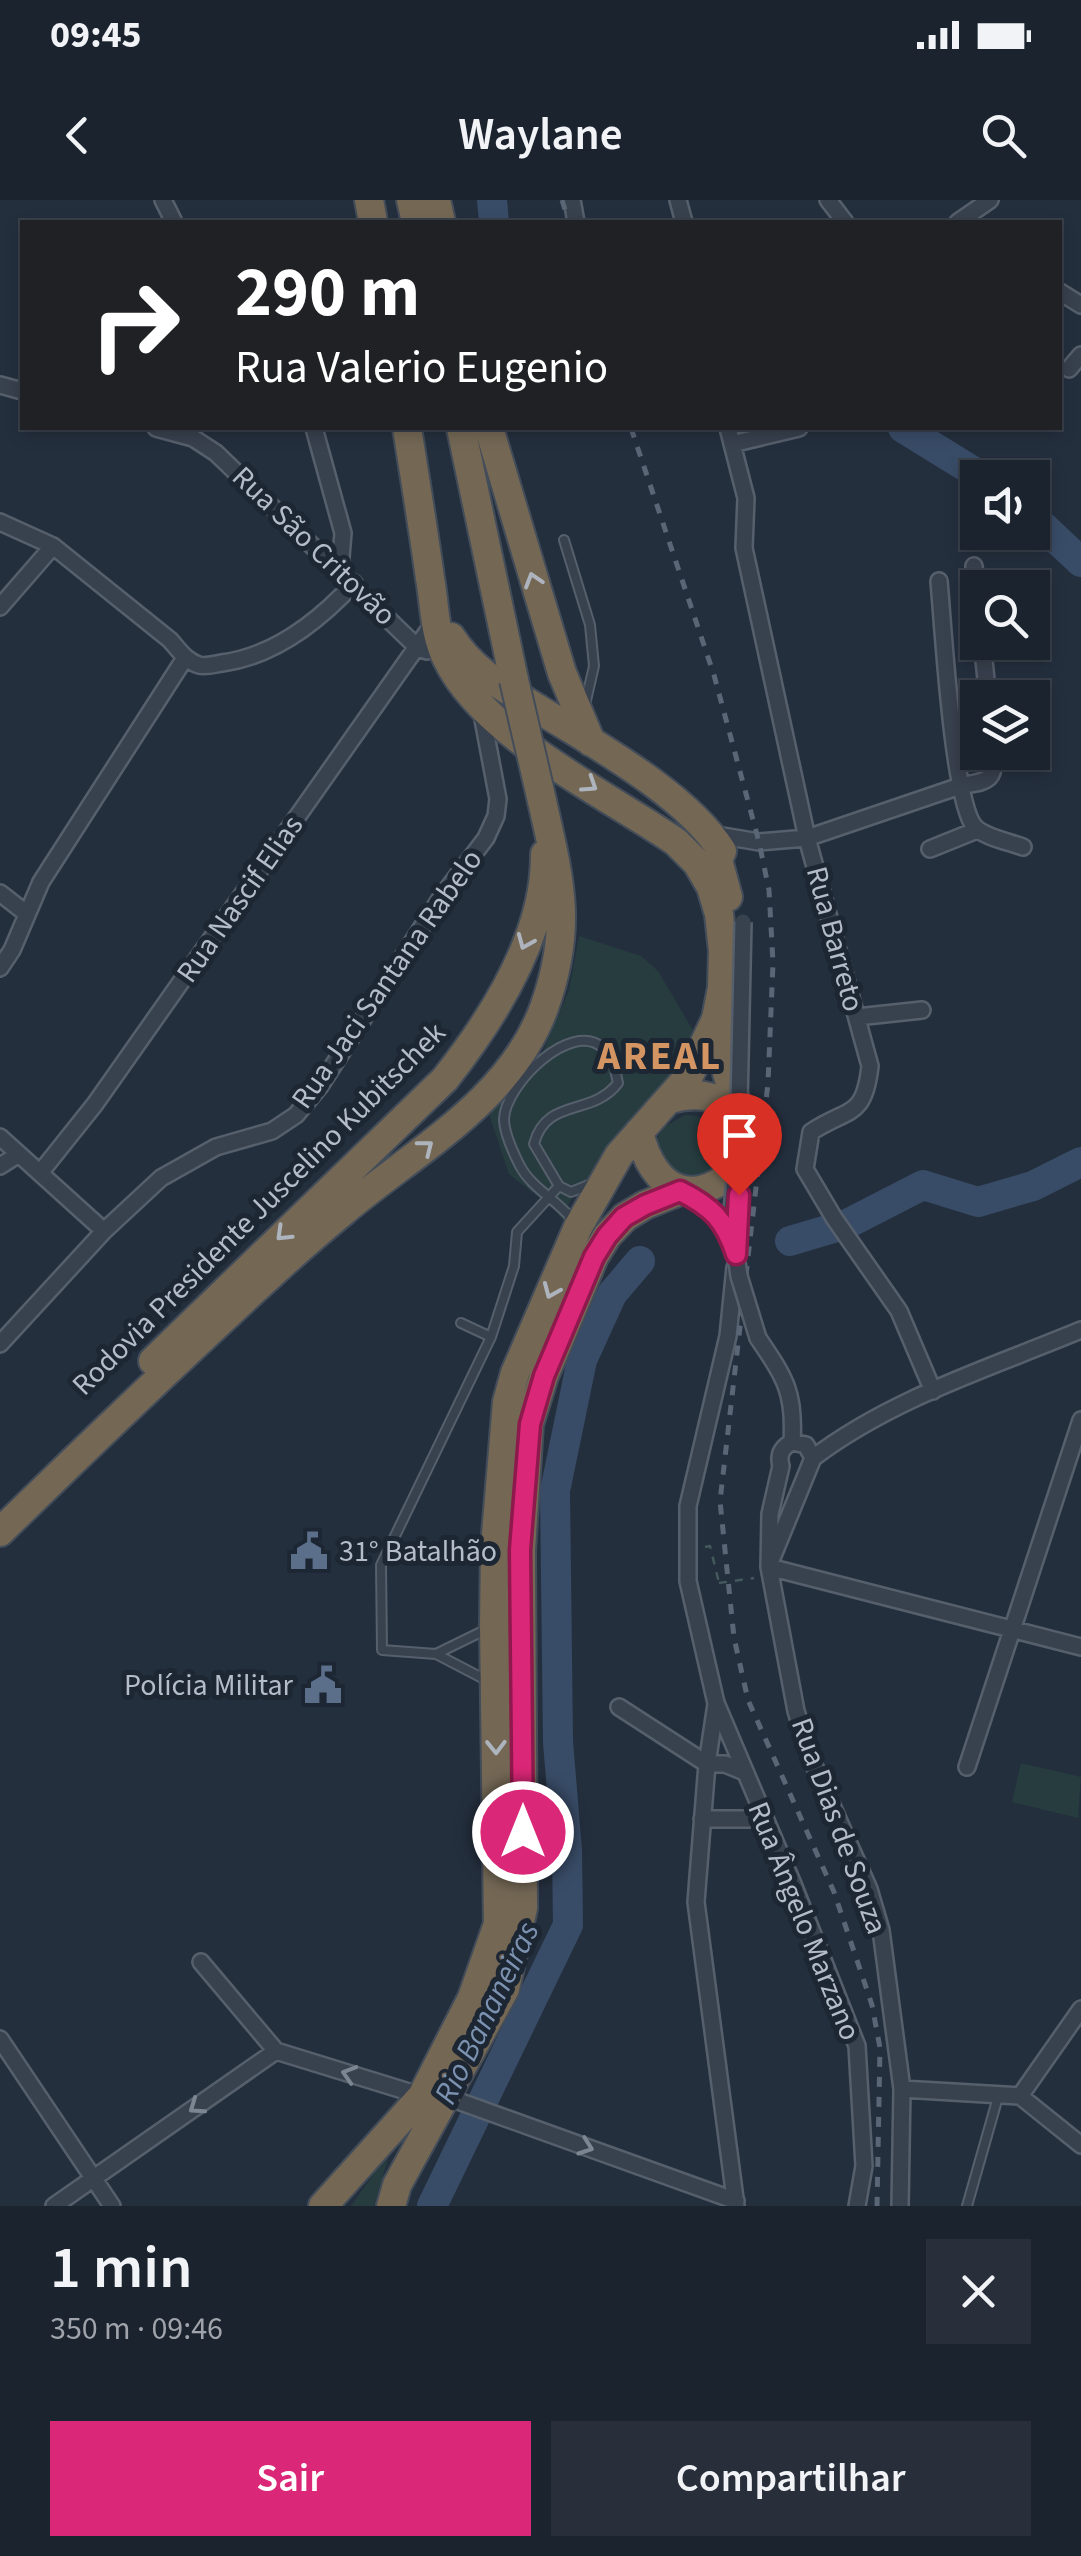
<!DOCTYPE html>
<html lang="pt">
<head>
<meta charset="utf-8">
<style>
	:root { --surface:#1b232e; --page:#282f3a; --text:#f1f3f6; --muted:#a0a4aa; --line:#39404a; --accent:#db2777 }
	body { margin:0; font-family:"Source Sans 3",sans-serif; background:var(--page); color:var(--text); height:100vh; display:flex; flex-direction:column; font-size:38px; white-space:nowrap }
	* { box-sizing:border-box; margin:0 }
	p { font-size:32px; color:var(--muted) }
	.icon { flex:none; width:55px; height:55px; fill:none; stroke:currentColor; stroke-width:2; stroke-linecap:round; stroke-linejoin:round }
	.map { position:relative; height:2006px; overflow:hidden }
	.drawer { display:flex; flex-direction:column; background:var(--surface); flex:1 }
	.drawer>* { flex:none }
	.top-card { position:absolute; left:20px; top:20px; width:1042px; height:210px; border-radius:0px; box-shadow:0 5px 15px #0003,0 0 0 2px var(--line); background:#202124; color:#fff; overflow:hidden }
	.tools { position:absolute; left:960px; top:260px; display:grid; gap:20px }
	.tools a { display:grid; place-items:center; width:90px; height:90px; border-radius:0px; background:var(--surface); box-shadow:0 5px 15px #0003,0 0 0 2px var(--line); font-size:50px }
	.pin { position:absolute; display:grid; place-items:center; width:85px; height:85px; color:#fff; margin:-102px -42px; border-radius:50% 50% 50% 0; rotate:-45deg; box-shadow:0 0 10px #0007 }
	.pin .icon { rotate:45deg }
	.me { position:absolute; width:110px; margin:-55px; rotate:0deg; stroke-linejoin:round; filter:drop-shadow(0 0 8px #0008) }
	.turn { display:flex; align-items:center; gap:35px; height:210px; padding:0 50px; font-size:45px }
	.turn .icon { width:130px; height:130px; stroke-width:2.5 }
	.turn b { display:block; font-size:70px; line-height:85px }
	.round { display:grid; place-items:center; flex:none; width:105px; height:105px; border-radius:0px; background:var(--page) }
	.headline { display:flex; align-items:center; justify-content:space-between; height:170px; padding:0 50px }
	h1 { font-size:60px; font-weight:600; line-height:75px }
	.cta { display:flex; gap:20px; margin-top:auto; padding:20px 50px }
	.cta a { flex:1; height:115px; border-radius:0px; background:var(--accent); color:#fff; font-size:40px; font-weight:600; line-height:115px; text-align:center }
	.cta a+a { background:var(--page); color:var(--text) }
	.status { display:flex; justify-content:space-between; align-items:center; height:70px; padding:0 50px; background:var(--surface); direction:ltr }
	.status svg { height:28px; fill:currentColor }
	header { display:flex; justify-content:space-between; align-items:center; height:130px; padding:0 50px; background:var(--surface); font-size:45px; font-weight:600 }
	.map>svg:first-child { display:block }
</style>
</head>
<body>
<div class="status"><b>09:45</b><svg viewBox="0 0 49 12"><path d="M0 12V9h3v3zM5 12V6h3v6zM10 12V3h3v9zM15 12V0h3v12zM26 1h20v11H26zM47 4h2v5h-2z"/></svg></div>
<header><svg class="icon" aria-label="back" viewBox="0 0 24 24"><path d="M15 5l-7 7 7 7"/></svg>Waylane<svg class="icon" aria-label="search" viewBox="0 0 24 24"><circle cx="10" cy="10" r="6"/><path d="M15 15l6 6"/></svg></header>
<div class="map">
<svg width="1081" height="2006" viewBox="0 0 1081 2006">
	<rect width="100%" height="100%" fill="#242f3e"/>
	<path fill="#263c3f" d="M579,736L641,756L658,771L697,837L687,863L570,1001L563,1021L556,1011L509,974L488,911L541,856L569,790Z
		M685,915C714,916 730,932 730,961L691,993L653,949L662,928Z
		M1021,1563L1081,1577L1078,1618L1012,1602Z
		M391,1949L374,2006H351Z"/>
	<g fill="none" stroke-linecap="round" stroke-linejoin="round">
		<path stroke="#394c67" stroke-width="30" d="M492,0L494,22
			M903,228L984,278
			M1032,316L1081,362
			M790,1041L847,1024L923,985L978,1002L1033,986L1081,962
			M432,2006L568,1725L567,1650L558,1542L555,1291L582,1160L612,1094L640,1061"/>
		<g stroke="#565f6c" stroke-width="12">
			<path id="lane" d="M564,340L590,425L594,466L585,505
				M573,1020C557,1000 530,987 519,964C513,952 504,933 504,919C505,885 571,819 603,848C614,857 615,871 618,883C592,917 546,897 534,944L559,986L571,992L591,984
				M461,1123L491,1137
				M485,1430L436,1454L486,1480
				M436,1454L382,1450L381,1365L491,1137L514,1066L517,1032L559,986
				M967,2006L998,1897"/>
		</g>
		<g stroke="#565f6c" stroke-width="20">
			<path id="street" d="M163,0L174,22
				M572,0L576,22
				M678,0L684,22
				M828,0L845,22
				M958,22L990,0
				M1060,92L1081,105
				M1069,169L1081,155
				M0,185L22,191
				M156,228L193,238L216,253L418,448L427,451
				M314,228L343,333L340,369
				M728,228L746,298L744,348L807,638L870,866C864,919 849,907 811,932L805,969L834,1018L899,1111L933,1191
				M732,244L799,228
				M0,322L53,346L170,440C179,450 186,461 199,465C206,467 215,464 222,463C275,456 319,421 354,383
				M974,366L978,403
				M939,381C943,425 953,600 974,626C983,637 1010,642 1023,647
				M0,407L53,346
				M982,442L988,498
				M711,634L759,642L807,638L960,586C985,581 997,583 993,552
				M930,649L977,630
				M0,693L27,714
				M0,768L12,750L41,682L185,458
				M857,817L922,810
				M0,937L104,1031
				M0,966L19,954
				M40,973L95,904L435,421
				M687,994C709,1005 723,1016 732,1040
				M735,1067L728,1136L688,1306V1381L716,1503L793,1684L857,1846L864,1966L857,2006
				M758,1138C785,1178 795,1192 792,1242
				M0,1144L104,1031L161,978L216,947L272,931L296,915L320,886L442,696L486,638L496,616L498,599L481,509
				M792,1242C781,1248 778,1255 781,1266L770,1314L769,1367L796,1511L810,1556L869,1689L881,1730L902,1889L900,2006
				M813,1258C892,1198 990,1168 1081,1130
				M772,1358L813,1258L806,1245L792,1242
				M769,1367L1081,1447
				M716,1504L707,1564L696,1702L736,2006
				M619,1507L707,1564H725L742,1571
				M967,1567L1081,1220
				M702,1619H764
				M201,1762L276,1851L422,1896
				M0,1839L112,2006
				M902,1889L1020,1896L1081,1945
				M1020,1896L1081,1809
				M447,1897L736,2001
				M54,2006L276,1851"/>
		</g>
		<g stroke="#434c59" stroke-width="32">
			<path id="highway" d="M369,0L373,22
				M411,0L416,22
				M436,0L441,22
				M461,228L514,480
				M489,228L562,473L591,542
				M451,437C473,472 506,489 540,510C596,545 687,595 722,651L718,660L728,697
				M671,899C698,891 723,895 740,920
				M639,932C653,991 693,1011 740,966L743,925L727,873L731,799
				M153,1161L445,879C494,817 546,735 545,654
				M0,1332C87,1247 175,1163 264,1081C290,1057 317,1033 344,1011C415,951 510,901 544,808C573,727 560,681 542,601
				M323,2006L422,1896L472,1798L498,1724L494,1426L495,1347L507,1202L515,1173L578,1027L619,955L689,876L716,819L722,788L723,751L719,714L711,687L697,663L676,642C606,594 483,535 447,459C434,434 435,406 430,378C423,328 415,278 407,228
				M391,2006L397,1985L505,1789L523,1708L521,1350L529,1224L544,1176L594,1057L607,1036L625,1017L645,1005L680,991"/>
		</g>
		<path stroke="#44595c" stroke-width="2.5" stroke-dasharray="8 8" stroke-linecap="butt" d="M705,1347L710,1346L719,1383"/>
		<use href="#lane" stroke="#38414e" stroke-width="8"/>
		<use href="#street" stroke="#38414e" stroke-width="15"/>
		<use href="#highway" stroke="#746855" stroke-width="28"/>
		<path stroke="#5a6575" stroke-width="5" stroke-dasharray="10 10" stroke-linecap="butt" d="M562,0L569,22
			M631,228L714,475L759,642L769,690L773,763L768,883L720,1301L734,1438L748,1500L834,1692L872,1805L880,1848L877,2006"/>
		<g stroke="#565f6c" stroke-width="20" stroke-linecap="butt">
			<path id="street-bridge" d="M743,722L738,950L731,1020L739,1076L758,1138"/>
		</g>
		<g stroke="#434c59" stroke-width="32" stroke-linecap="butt">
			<path id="highway-bridge" d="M514,480L542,601"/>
		</g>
		<path stroke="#44595c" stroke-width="2.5" stroke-dasharray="8 8" stroke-linecap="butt" d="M719,1383L754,1378"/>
		<use href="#street-bridge" stroke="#38414e" stroke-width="15"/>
		<use href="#highway-bridge" stroke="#746855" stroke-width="28"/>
	</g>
	<defs><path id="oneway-chevron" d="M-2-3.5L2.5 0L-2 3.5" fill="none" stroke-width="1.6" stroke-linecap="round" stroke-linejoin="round" transform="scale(2.5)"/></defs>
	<g stroke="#aeb4bd">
		<use href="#oneway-chevron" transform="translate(533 380) rotate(-107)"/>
		<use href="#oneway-chevron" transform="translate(590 585) rotate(33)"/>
		<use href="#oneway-chevron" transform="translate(525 742) rotate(113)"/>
		<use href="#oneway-chevron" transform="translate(426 947) rotate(-38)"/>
		<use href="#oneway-chevron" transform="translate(283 1034) rotate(136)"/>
		<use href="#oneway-chevron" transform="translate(551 1091) rotate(113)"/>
		<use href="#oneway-chevron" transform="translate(496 1547) rotate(89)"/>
	</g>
	<g stroke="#7c8592">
		<use href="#oneway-chevron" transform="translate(349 1874) rotate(-163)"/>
		<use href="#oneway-chevron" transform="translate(196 1907) rotate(145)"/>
		<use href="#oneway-chevron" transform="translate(586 1947) rotate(20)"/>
	</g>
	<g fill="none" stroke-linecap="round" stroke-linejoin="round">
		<g stroke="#8e194d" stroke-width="25">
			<path id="route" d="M523,1632L520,1350L530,1224L544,1176L594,1057L607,1036L624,1017L645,1005L680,991C712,1007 725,1020 736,1054L739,995"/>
		</g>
		<use href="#route" stroke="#db2777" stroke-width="18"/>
	</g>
	<defs>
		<g id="civic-bare" transform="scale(3)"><path d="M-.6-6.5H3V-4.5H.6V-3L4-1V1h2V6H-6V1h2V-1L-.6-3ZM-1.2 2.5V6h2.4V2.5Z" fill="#5c6f8a" stroke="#1d2633" stroke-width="2.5" paint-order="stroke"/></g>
	</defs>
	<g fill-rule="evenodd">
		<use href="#civic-bare" x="309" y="1351"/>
		<use href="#civic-bare" x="323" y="1485"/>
	</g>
	<g text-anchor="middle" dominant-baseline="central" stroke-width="10" stroke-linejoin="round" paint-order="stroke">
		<g font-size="30" fill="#b4bcc9" stroke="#1d2633">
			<text transform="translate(314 346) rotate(44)">Rua São Critovão</text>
			<text transform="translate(240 699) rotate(-55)">Rua Nascif Elias</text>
			<text transform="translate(835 739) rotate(75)">Rua Barreto</text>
			<text transform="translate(387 779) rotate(-55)">Rua Jaci Santana Rabelo</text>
			<text transform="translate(259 1009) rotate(-45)">Rodovia Presidente Juscelino Kubitschek</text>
			<text transform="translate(839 1626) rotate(70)">Rua Dias de Souza</text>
			<text transform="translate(804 1721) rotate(68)">Rua Ângelo Marzano</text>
		</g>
		<g font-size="30" fill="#b4bcc9" stroke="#1d2633" text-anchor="start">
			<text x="339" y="1351">31° Batalhão</text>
			<text x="293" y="1485" text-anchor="end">Polícia Militar</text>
		</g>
		<g font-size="32" font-style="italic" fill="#7c92b1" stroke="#1d2633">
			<text transform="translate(487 1813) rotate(-64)">Rio Bananeiras</text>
		</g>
		<g font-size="40" font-weight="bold" letter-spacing="2.5" fill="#d59563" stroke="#1d2633">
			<text x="660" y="856">AREAL</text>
		</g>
	</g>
</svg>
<div class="tools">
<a><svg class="icon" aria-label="sound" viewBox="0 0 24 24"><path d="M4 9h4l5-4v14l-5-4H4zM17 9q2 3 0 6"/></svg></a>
<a><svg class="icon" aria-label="search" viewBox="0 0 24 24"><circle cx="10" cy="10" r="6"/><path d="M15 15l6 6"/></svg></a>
<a><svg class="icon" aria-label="layers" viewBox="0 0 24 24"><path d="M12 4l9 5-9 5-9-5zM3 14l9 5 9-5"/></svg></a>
</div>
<div class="pin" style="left:739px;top:995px;background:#d93025"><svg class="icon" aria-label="arrive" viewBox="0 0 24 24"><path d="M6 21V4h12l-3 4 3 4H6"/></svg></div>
<svg class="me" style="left:523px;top:1632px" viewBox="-20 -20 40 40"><circle r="17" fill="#db2777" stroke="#fff" stroke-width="3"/><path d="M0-11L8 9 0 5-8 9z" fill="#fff"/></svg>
<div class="top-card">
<div class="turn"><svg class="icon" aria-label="right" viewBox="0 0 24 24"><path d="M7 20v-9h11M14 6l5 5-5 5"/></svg><div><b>290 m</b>Rua Valerio Eugenio</div></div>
</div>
</div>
<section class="drawer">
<div class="headline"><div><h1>1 min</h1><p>350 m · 09:46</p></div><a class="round"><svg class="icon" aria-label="close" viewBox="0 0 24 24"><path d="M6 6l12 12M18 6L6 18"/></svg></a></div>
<div class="cta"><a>Sair</a><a>Compartilhar</a></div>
</section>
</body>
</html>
